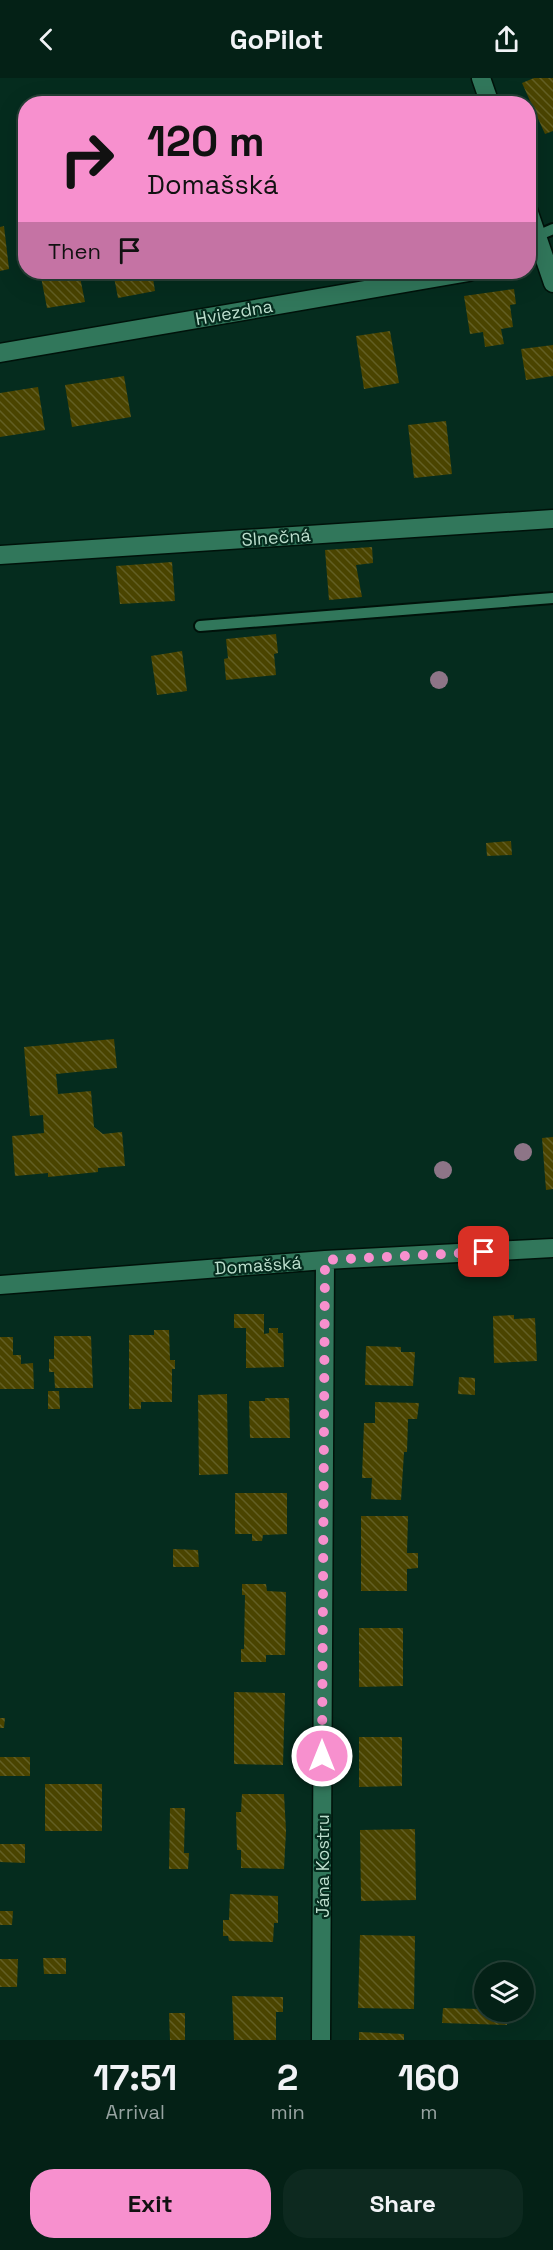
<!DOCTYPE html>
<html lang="en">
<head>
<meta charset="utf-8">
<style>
	:root { --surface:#042116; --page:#0d291f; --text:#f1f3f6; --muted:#97a3a1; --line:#253e35; --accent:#f790ce }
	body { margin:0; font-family:"Space Grotesk",sans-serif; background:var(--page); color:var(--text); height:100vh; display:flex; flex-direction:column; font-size:22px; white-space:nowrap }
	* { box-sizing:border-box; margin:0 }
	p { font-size:20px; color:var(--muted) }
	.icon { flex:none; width:33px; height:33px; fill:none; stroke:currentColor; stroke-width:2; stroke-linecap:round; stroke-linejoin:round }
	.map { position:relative; height:1962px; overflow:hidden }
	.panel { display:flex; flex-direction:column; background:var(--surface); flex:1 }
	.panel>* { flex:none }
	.top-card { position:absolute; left:18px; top:18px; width:518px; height:183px; border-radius:24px; box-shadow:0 6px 24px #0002,0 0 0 2px var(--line); background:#f790ce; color:#111; overflow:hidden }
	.tools { position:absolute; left:474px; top:1884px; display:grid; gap:12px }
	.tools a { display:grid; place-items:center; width:60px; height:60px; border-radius:50%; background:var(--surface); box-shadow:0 6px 24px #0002,0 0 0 2px var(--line); font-size:30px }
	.pin { position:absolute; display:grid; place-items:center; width:51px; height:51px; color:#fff; margin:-26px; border-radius:12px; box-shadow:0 3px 9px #0006 }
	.me { position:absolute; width:66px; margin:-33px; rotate:0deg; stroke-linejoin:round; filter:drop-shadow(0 0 4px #0008) }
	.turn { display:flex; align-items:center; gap:21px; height:126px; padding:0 30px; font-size:27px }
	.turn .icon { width:78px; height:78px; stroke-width:2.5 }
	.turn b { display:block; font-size:42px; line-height:51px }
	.then { display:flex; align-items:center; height:57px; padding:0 30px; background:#0003; gap:12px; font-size:22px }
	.eta { display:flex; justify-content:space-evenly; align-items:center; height:102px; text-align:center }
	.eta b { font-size:36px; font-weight:600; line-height:42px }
	.action { display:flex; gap:12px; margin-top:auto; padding:12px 30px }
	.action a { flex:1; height:69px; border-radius:24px; background:var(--accent); color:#111; font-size:24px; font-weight:600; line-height:69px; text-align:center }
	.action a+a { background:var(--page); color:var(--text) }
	header { display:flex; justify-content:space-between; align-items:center; height:78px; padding:0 30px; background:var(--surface); font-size:27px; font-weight:600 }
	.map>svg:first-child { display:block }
</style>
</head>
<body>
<header><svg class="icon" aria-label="back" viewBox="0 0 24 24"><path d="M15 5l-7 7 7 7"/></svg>GoPilot<svg class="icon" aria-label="share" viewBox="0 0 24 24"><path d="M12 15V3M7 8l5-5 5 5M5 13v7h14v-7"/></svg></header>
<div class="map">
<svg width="553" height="1962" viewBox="0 0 553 1962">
	<defs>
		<pattern id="building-back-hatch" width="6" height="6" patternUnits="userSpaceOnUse" patternTransform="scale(1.5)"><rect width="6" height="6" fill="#4a4400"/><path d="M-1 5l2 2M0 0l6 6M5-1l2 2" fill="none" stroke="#625f24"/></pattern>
	</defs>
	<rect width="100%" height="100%" fill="#052c1e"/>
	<path fill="url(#building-back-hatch)" d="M534,0H553V53L545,56L522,5Z
		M26,34V55L24,56L21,35Z
		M4,148L9,191L0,193V149Z
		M40,194H79L85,224L47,230Z
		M113,194H152L155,213L118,220Z
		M184,194H213V196L185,200Z
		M514,211L516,226L510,227L513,249L501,251L504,266L485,269L483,254L470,256L464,218Z
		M390,253L399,305L364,311L356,258Z
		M553,267V298L526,302L521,271Z
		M124,298L131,339L72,349L65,307Z
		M38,309L45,352L0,359V315Z
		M446,343L452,396L414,400L408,347Z
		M372,469L373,485L356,487L362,519L329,522L325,472Z
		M172,484L175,523L120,526L116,488Z
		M276,556L278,575L274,576L276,597L226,602L224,581L228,580L226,561Z
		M182,573L187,613L157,617L151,578Z
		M511,763L512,777L487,778L486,765Z
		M114,961L117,990L56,996L58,1016L91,1013L94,1049L103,1056L122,1054L125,1088L98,1090V1094L48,1099V1095L15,1098L12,1058L44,1055L43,1037L30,1038L24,969Z
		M553,1059V1111L546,1112L542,1060Z
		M234,1236H264V1256L269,1255V1250H278V1255H283L284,1289L246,1290V1250H234Z
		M514,1237V1241L535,1240L537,1283L494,1285L493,1238Z
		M154,1252H169L170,1282H175V1291H172V1324H141V1331H129V1257H154Z
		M54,1258H91L93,1310H55L54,1294H49V1281H54Z
		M0,1259H13V1277H21V1286L33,1285L34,1311H0Z
		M366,1268L401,1269V1274H415L413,1308L365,1307Z
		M459,1299L475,1300V1317L458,1316Z
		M48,1313H59L60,1331H48Z
		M227,1316L228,1396L199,1397L198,1317Z
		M265,1320H289L290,1360H250L249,1323H265Z
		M375,1324L419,1325L417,1341H408L407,1374H404L401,1422L371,1421L372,1400H362L364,1345H375Z
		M235,1415H287V1456L263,1457L262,1463H252V1456H235Z
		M361,1438H408L407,1475H418V1490L407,1491V1513H361Z
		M173,1471L198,1472L199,1489H173Z
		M242,1506H266L267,1513L286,1514L285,1577H266V1584H241V1571H244L245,1517H242Z
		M359,1550H403V1608L359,1609Z
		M234,1614L285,1615L283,1687L234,1686Z
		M0,1640H5L4,1650H0Z
		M359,1659H402V1708L359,1709Z
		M0,1679H30V1698H0Z
		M45,1706H102V1753H45Z
		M242,1716H284L286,1753L284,1791L241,1790V1772H237L236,1734H241Z
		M170,1730H185L184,1775H189L188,1791H169Z
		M415,1751L416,1822L361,1823L360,1752Z
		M0,1766H25V1785L0,1784Z
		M230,1816L278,1818V1845H274L273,1864L229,1863L228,1858H223V1842H229Z
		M0,1833H13L12,1847H0Z
		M360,1857L415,1858L414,1931L358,1930Z
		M43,1880H66V1896H44Z
		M0,1881H18L17,1909H0Z
		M232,1918L283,1919V1934H276V1962H234Z
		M480,1922L484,1923V1934H507V1947L442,1945L443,1930L479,1931Z
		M169,1935H185V1962H170Z
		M359,1954L404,1956V1962H359Z"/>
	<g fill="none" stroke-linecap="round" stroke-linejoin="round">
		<g stroke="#00120a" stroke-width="14">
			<path id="service" d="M537,158L553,151
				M200,548L553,520"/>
		</g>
		<g stroke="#00120a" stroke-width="21">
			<path id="minor" d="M481,0L490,26
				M528,132L553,205
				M0,275L469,194
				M0,477L553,441
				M0,1207L325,1182L553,1170
				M321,1962L325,1182"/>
		</g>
		<use href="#service" stroke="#31775b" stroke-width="10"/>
		<use href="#minor" stroke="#31775b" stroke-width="18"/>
	</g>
	<g fill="#8d7587">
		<circle cx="439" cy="602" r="9"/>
		<circle cx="523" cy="1074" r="9"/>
		<circle cx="443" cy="1092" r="9"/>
	</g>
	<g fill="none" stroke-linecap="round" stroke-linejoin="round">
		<path stroke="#f790ce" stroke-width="10" stroke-dasharray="0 18" d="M322,1678L325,1182L484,1174"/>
	</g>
	<g text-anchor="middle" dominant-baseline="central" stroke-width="4.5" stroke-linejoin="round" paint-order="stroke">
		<g font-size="18" fill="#bcdecd" stroke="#052c1e">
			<text transform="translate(234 234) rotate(-10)">Hviezdna</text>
			<text transform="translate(276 459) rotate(-4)">Slnečná</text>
			<text transform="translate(258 1187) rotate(-4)">Domašská</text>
			<text transform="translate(322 1788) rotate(-90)">Jána Kostru</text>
		</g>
	</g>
</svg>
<div class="tools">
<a><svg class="icon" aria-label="layers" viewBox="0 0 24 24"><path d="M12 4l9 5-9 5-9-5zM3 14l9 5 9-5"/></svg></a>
</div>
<div class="pin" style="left:484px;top:1174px;background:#d93025"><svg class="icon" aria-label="arrive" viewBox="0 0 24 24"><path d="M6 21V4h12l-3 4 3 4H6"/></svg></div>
<svg class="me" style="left:322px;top:1678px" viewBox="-20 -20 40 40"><circle r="17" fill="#f790ce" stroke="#fff" stroke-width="3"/><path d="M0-11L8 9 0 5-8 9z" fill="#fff"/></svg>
<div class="top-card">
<div class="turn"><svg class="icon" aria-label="right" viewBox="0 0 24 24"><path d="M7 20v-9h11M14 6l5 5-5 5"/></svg><div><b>120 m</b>Domašská</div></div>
<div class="then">Then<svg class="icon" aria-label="arrive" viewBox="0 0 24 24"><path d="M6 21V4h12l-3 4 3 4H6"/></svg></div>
</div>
</div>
<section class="panel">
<div class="eta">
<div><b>17:51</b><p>Arrival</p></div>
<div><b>2</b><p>min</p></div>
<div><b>160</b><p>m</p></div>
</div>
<div class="action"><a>Exit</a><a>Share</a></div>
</section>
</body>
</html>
